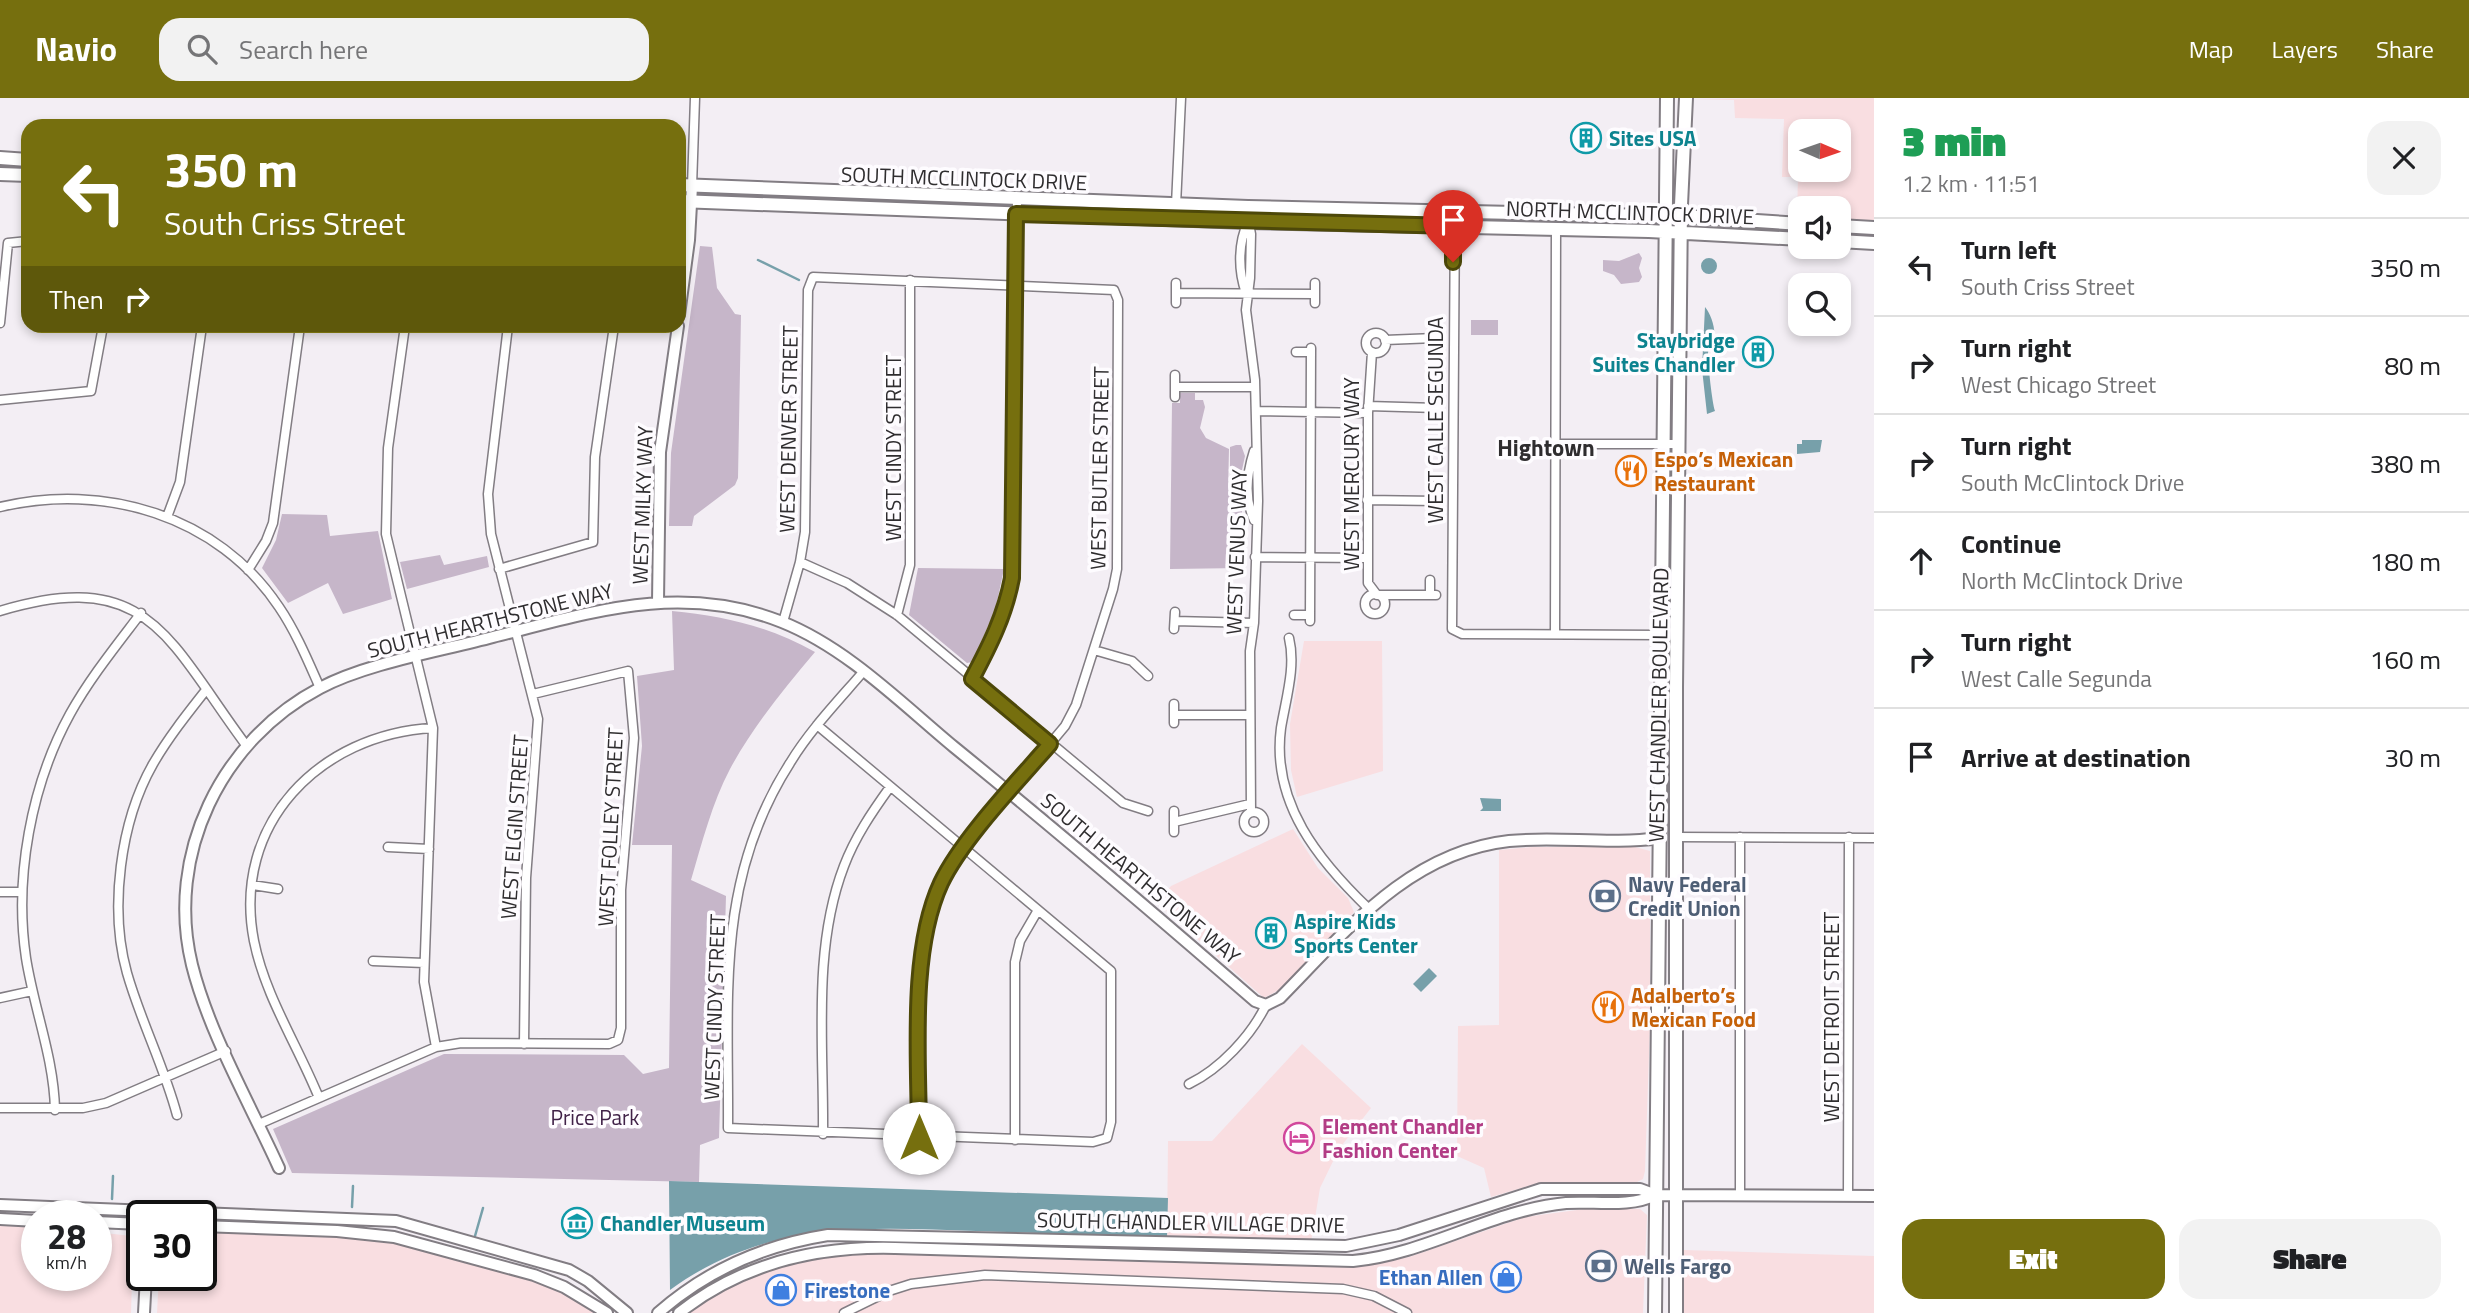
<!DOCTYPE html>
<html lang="en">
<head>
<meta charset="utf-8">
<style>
	:root { --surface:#fff; --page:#f2f2f2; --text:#202124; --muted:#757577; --line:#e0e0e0; --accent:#766f0e }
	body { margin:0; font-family:"Titillium Web",sans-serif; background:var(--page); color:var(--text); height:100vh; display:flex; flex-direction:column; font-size:26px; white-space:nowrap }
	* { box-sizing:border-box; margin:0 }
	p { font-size:23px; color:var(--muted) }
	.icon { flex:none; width:38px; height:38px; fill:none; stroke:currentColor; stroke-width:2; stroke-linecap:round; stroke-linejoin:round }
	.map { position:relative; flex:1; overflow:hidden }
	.panel { display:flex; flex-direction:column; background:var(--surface); width:595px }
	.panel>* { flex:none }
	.banner { position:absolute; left:21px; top:21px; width:665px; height:214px; border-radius:21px; box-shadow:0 4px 10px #0003; background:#766f0e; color:#fff; overflow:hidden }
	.needle { width:46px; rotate:92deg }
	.tools { position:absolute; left:1788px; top:21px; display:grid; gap:14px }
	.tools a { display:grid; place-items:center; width:63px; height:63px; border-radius:14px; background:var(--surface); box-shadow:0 4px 10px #0003; font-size:35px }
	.speed { position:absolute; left:21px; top:1102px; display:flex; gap:14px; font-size:35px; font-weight:700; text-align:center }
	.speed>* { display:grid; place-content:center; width:91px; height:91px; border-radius:50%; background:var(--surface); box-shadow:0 4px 10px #0003; line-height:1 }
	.speed small { font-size:18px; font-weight:400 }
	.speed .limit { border:4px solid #111; border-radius:10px; background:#fff; color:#111 }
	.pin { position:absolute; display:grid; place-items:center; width:60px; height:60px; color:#fff; margin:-72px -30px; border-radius:50% 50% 50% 0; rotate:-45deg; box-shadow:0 0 7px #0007 }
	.pin .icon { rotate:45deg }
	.me { position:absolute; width:77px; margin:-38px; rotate:0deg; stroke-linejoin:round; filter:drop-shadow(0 0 5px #0008) }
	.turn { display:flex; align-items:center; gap:24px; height:147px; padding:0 28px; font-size:32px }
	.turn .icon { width:91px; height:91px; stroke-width:2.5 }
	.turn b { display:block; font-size:49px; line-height:60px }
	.then { display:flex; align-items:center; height:66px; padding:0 28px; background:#0003; gap:14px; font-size:26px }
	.round { display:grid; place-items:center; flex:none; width:74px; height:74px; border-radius:21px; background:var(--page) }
	.head { display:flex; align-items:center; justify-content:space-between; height:119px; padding:0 28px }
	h1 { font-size:42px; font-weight:800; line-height:52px; color:#1e9e55 }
	.action { display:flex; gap:14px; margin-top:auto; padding:14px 28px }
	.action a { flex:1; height:80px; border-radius:21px; background:var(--accent); color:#fff; font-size:28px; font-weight:800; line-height:80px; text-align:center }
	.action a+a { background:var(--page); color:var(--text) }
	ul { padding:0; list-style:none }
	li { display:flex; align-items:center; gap:21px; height:98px; padding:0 28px; border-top:2px solid var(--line) }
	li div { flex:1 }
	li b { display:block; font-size:26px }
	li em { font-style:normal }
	header { display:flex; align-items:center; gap:42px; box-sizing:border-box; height:98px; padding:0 35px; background:var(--accent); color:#fff }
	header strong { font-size:33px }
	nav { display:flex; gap:38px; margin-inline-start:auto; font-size:24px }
	.search { width:490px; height:63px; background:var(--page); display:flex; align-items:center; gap:18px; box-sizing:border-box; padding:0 24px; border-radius:21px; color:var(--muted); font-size:26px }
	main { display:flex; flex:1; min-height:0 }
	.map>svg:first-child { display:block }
</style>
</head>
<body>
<header>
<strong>Navio</strong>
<div class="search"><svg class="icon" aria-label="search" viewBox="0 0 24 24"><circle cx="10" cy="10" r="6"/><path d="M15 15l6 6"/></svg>Search here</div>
<nav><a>Map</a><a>Layers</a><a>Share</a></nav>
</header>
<main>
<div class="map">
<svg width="1874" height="1215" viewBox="0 0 1874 1215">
	<rect width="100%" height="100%" fill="#f3eef4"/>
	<path fill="#f9dee1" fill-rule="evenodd" d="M1874,0V123L1839,121V110H1801V118L1797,117L1798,79H1782L1784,21L1735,20L1734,2L1692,1ZM1839,33V72H1801V33Z
		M1304,543H1382L1383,673L1297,699L1291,672L1290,626Z
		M1293,731L1318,770L1348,800L1354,814L1279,892L1264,900L1157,805L1171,788Z
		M1533,749H1635L1650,753V927L1645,1073L1643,1081L1635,1085L1542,1084L1491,1099L1484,1070L1457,1058L1458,928L1499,927V752Z
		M1302,946L1371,1010L1339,1051L1320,1090L1311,1144L1167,1139L1168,1043H1212Z
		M1592,1110L1640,1111L1647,1117L1643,1215H689L720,1195L765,1173L827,1158L866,1155L1352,1169L1409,1159L1525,1119Z
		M0,1127L37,1129V1178H96V1134L131,1138L133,1146L131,1215H0Z
		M201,1133L376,1140L405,1146L519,1178L555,1191L595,1215H157L159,1178H201Z
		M1684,1152L1874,1158V1215H1684Z"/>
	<path fill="#c6b6c9" d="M700,148L712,149L717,190L735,216L741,217L738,380L735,387L694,418L692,428H669L671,355Z
		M1639,155L1642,160L1639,170L1642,179L1639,184L1621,186L1614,177L1603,173V162L1619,163Z
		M1471,222H1498V237H1471Z
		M1180,295H1195V302H1203L1205,309L1200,330L1206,340L1229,351L1228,392L1242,393V470L1170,471L1172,305H1180Z
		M1236,347H1241L1245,358L1242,372H1230V349Z
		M282,416L327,417L330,438L378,433L392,501L343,516L328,485L288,505L262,470L276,442Z
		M440,457L444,467L487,458L489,469L407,491L400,464Z
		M918,470L1004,471L995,513L972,564L967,565L909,517Z
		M672,513C723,518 769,528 815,554C784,591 753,628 730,671C712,705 702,745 691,782L726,798L719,1040L700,1047L699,1084L292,1075L273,1031L444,956L624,957L643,976L669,970L672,747H632L642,648L637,578L674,572Z"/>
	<path fill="#77a0aa" d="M1701 168a8 8 0 1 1 16 0a8 8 0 1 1-16 0Z
		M1705,209C1711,216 1716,231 1714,241C1713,247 1708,249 1708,256C1708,266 1712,304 1715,313L1707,316L1702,271Z
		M1802,342H1822L1820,354L1797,356V346H1802Z
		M1480,700L1501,701V713H1480L1483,710Z
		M1429,870L1437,878L1421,894L1413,886Z
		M669,1083L1168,1100L1167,1139C1104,1137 1040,1135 976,1133C865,1129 766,1122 670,1192Z"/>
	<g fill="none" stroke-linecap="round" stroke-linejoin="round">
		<path stroke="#77a0aa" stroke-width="2.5" d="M758,162L799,182
			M112,1101L113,1078
			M352,1109L353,1088
			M475,1138L483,1110"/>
		<g stroke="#827d83" stroke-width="11">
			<path id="minor" d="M1181,0L1176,107L1184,122
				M692,88L695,0
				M1455,113L1452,531L1462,536L1660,537
				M1248,121L1251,136L1250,180L1246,212L1255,282L1258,403L1254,525L1250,553L1251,714
				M1176,195L1315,196
				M1246,195C1238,173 1238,145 1248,124
				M1176,205V185
				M1315,205V185
				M0,225L8,145L28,143
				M405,228L388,350L386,436L433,630L424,884L436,949
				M508,228L488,396L491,436L538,621L526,780L524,946
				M1366 245a10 10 0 1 1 20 0a10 10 0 1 1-20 0Z
				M1385,242L1435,240
				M1296,254H1311
				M1372,254L1368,315V485L1377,497H1436
				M1175,277V299
				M1175,289H1255
				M0,302L91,293L103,228
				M1368,308L1437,310
				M1256,313L1368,315
				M1555,346H1680
				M1367,402L1436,403
				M1430,403L1431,388
				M0,409C103,384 218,417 279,509C296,534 308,563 320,590
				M167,419L180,384L202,228
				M1254,422C1244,400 1247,375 1254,353
				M1255,459L1367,460
				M800,464L847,485L897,517L1123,705L1148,713
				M499,471L593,444L595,359L614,228
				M248,472L266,443L273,425L300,228
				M1365 506a10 10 0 1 1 20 0a10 10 0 1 1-20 0Z
				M1430,497V482
				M0,513C149,468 168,542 246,647
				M897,517L910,467V182
				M1294,517H1310
				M1175,523L1254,525
				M1310,523L1311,250
				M783,524L800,464L805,434L808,192L813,179L1114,192L1118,202L1117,471L1113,491L1076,607L1065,628L963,750L932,806L920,858L919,1040
				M1174,531L1175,514
				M1555,536L1556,130
				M1289,540C1296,569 1286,600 1281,630C1271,705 1319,763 1369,811
				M1094,552L1132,563L1148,578
				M972,581C991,548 1005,517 1012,480L1017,102
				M1174,606V625
				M1174,617H1249
				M817,627L1111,873V1024L1107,1040L1093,1044L728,1030C729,899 715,782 790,665C810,632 838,603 863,574
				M1244 724a10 10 0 1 1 20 0a10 10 0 1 1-20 0Z
				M1174,724L1250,706
				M1174,734V713
				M1676,739L1874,740
				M388,749L429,751
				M252,787L278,791
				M0,794H22
				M373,863L424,865
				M0,900L32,893
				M1189,986C1220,971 1251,938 1266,907
				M319,1000C298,948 265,898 254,843C231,726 320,636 433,630
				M0,1010H83L106,1005L226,953
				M55,1012C54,960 34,911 26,860C14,780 31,687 70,616C90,580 116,548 141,515
				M177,1017C164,968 141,924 127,875C109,811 120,724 153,666C168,640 187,616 206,592
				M259,1026L436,949L461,945L609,946L618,942L621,930V792L634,640L628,573L533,596
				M823,1036C824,948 812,851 844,768C855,739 872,714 890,689
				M1015,1042V864L1020,843L1038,812
				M1740,1095V739
				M1848,1098L1849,739
				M844,1215L889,1193L911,1186L985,1177L1343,1191L1374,1198L1407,1215"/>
		</g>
		<g stroke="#827d83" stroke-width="14">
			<path id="tertiary" d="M679,217L689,142L692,88
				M658,504L660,354L678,228
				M279,1070C250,1006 209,935 192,867C165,757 221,642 320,590C367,565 441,553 493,539C592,514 681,484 782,524C847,550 901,605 954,649C1056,732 1156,817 1255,903L1266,907L1280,900C1346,833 1409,754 1509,743C1558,738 1609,747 1659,740
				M0,1107L396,1123L569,1172L588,1183L627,1215
				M0,1121L37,1123
				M96,1124L142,1126
				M201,1128L337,1133L394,1139L534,1177L564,1189L607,1215
				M144,1215L146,1178
				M658,1215C707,1172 764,1147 828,1137L1346,1148L1399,1137L1541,1091H1640L1656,1097L1874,1098
				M679,1215C742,1165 816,1148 895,1150L1353,1163C1427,1156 1492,1112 1566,1105C1595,1103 1629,1110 1656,1097"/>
		</g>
		<g stroke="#827d83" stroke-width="16">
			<path id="secondary" d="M0,60L28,62
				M0,76L28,77
				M679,87L1248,109L1696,119L1801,126
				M679,103L1248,124L1649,133L1801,141
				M1839,128L1874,130
				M1839,143L1874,145
				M1655,1215L1667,0
				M1676,1215V590L1681,107L1686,0"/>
		</g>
		<use href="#minor" stroke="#fff" stroke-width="8"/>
		<use href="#tertiary" stroke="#fff" stroke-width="10"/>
		<use href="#secondary" stroke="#fff" stroke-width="12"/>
	</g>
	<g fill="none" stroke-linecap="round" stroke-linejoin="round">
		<g stroke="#4d4809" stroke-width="18">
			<path id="route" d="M919,1040C919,962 909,854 941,785C962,741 1017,684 1050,646L972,581C990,547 1005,517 1012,480L1016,116L1453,128V164"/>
		</g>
		<use href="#route" stroke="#766f0e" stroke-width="12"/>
	</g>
	<defs>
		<g id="building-ring" transform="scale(1.575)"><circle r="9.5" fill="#fefcff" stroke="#0f9aa8" stroke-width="1.5"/><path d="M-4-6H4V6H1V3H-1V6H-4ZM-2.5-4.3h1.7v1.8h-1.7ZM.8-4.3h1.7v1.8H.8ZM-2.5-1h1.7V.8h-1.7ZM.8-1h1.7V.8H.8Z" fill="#0f9aa8"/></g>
		<g id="restaurant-ring" transform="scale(1.575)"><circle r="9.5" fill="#fefcff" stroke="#e8710a" stroke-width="1.5"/><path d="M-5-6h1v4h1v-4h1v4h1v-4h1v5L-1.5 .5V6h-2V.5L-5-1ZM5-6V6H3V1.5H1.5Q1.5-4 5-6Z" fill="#e8710a"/></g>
		<g id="bank-ring" transform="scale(1.575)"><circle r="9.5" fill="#fefcff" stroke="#5c6f8a" stroke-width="1.5"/><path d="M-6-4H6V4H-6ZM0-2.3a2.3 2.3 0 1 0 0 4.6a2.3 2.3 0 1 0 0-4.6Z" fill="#5c6f8a"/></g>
		<g id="hotel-ring" transform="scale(1.575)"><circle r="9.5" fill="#fefcff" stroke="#d1479c" stroke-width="1.5"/><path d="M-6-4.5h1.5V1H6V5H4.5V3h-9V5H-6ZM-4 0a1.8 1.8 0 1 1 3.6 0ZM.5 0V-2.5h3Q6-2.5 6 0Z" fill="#d1479c"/></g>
		<g id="museum-ring" transform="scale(1.575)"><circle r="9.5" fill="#fefcff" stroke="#0f9aa8" stroke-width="1.5"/><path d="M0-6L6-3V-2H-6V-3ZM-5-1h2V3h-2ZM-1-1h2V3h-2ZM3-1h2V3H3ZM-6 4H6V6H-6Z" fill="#0f9aa8"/></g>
		<g id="shop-ring" transform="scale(1.575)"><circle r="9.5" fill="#fefcff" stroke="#3f7fe0" stroke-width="1.5"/><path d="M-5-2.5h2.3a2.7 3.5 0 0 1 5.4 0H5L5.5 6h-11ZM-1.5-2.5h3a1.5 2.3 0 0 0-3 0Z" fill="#3f7fe0"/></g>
	</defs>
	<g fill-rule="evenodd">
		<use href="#building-ring" x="1586" y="40"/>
		<use href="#building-ring" x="1758" y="254"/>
		<use href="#restaurant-ring" x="1631" y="373"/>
		<use href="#bank-ring" x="1605" y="798"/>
		<use href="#building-ring" x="1271" y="835"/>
		<use href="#restaurant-ring" x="1608" y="909"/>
		<use href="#hotel-ring" x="1299" y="1040"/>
		<use href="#museum-ring" x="577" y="1125"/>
		<use href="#bank-ring" x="1601" y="1168"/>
		<use href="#shop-ring" x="1506" y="1179"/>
		<use href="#shop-ring" x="781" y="1192"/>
	</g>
	<g text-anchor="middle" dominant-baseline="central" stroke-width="7" stroke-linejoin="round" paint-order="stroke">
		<g font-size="21" font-weight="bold" fill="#0d838f" stroke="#fefcff" text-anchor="start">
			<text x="1609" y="40">Sites USA</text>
			<text x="1735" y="242" text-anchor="end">Staybridge<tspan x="1735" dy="24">Suites Chandler</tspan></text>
			<text x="1294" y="823">Aspire Kids<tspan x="1294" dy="24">Sports Center</tspan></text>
			<text x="600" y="1125">Chandler Museum</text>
		</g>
		<g font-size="21" fill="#2f2d2f" stroke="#fefcff">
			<text transform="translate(964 80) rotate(2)">SOUTH MCCLINTOCK DRIVE</text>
			<text transform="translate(1630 114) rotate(2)">NORTH MCCLINTOCK DRIVE</text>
			<text transform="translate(1435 322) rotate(-90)">WEST CALLE SEGUNDA</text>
			<text transform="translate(788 331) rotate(-89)">WEST DENVER STREET</text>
			<text transform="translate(893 350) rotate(-90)">WEST CINDY STREET</text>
			<text transform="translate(1099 370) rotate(-89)">WEST BUTLER STREET</text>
			<text transform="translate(1351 376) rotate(-90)">WEST MERCURY WAY</text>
			<text transform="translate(642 407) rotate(-88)">WEST MILKY WAY</text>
			<text transform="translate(1236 454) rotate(-88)">WEST VENUS WAY</text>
			<text transform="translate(490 522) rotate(-14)">SOUTH HEARTHSTONE WAY</text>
			<text transform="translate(1658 607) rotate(-89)">WEST CHANDLER BOULEVARD</text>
			<text transform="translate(514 729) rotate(-86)">WEST ELGIN STREET</text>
			<text transform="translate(610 729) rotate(-87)">WEST FOLLEY STREET</text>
			<text transform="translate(1141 780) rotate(40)">SOUTH HEARTHSTONE WAY</text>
			<text transform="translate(714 909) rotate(-88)">WEST CINDY STREET</text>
			<text transform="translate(1831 919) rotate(-90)">WEST DETROIT STREET</text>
			<text transform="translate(1191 1124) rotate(1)">SOUTH CHANDLER VILLAGE DRIVE</text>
		</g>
		<g font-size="21" font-weight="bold" fill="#c56008" stroke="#fefcff" text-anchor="start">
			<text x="1654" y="361">Espo’s Mexican<tspan x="1654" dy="24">Restaurant</tspan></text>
			<text x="1631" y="897">Adalberto’s<tspan x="1631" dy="24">Mexican Food</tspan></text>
		</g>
		<g font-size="21" font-weight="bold" fill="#4e5e75" stroke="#fefcff" text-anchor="start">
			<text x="1628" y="786">Navy Federal<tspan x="1628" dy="24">Credit Union</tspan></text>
			<text x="1624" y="1168">Wells Fargo</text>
		</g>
		<g font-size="21" fill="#412248" stroke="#fefcff">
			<text x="595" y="1019">Price Park</text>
		</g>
		<g font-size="21" font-weight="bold" fill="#b23c85" stroke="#fefcff" text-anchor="start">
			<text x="1322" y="1028">Element Chandler<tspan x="1322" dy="24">Fashion Center</tspan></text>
		</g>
		<g font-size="21" font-weight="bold" fill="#366cbe" stroke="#fefcff" text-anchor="end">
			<text x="1483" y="1179">Ethan Allen</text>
			<text x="804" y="1192" text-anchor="start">Firestone</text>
		</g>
		<g font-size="23" font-weight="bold" fill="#2f2d2f" stroke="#fefcff">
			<text x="1546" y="349">Hightown</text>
		</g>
	</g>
</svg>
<div class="tools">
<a><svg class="needle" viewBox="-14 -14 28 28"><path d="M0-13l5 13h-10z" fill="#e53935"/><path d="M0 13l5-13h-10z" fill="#757577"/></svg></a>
<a><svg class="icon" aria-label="sound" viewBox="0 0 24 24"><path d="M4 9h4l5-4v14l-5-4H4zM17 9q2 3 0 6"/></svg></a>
<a><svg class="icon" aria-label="search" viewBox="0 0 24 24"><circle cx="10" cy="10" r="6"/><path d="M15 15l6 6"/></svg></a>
</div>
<div class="speed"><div>28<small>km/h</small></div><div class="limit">30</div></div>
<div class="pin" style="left:1453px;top:164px;background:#d93025"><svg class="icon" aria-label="arrive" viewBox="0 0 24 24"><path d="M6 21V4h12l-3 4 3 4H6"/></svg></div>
<svg class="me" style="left:919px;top:1040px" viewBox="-20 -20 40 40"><circle r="19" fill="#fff"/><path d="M0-13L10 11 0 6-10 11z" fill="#766f0e"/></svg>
<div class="banner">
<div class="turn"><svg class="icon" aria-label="left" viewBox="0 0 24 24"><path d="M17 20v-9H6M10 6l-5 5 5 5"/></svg><div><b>350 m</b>South Criss Street</div></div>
<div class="then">Then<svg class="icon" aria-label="right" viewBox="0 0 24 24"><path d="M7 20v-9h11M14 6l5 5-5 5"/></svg></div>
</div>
</div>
<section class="panel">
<div class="head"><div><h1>3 min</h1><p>1.2 km · 11:51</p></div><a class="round"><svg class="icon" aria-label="close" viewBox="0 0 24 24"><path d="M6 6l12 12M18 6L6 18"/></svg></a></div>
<ul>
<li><svg class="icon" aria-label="left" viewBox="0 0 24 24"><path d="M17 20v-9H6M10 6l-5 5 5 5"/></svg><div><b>Turn left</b><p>South Criss Street</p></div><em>350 m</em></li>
<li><svg class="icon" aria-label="right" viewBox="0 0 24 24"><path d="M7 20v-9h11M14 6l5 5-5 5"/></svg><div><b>Turn right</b><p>West Chicago Street</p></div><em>80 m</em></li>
<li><svg class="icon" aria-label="right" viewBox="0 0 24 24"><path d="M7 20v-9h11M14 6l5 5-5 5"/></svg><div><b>Turn right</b><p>South McClintock Drive</p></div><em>380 m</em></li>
<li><svg class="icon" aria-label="ahead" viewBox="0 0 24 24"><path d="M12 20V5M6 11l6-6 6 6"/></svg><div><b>Continue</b><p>North McClintock Drive</p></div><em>180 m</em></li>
<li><svg class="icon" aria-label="right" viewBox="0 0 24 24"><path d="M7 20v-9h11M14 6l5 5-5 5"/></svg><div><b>Turn right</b><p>West Calle Segunda</p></div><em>160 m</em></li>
<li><svg class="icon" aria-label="arrive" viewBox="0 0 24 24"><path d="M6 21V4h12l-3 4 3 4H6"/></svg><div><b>Arrive at destination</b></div><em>30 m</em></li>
</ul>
<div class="action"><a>Exit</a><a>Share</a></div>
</section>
</main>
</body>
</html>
